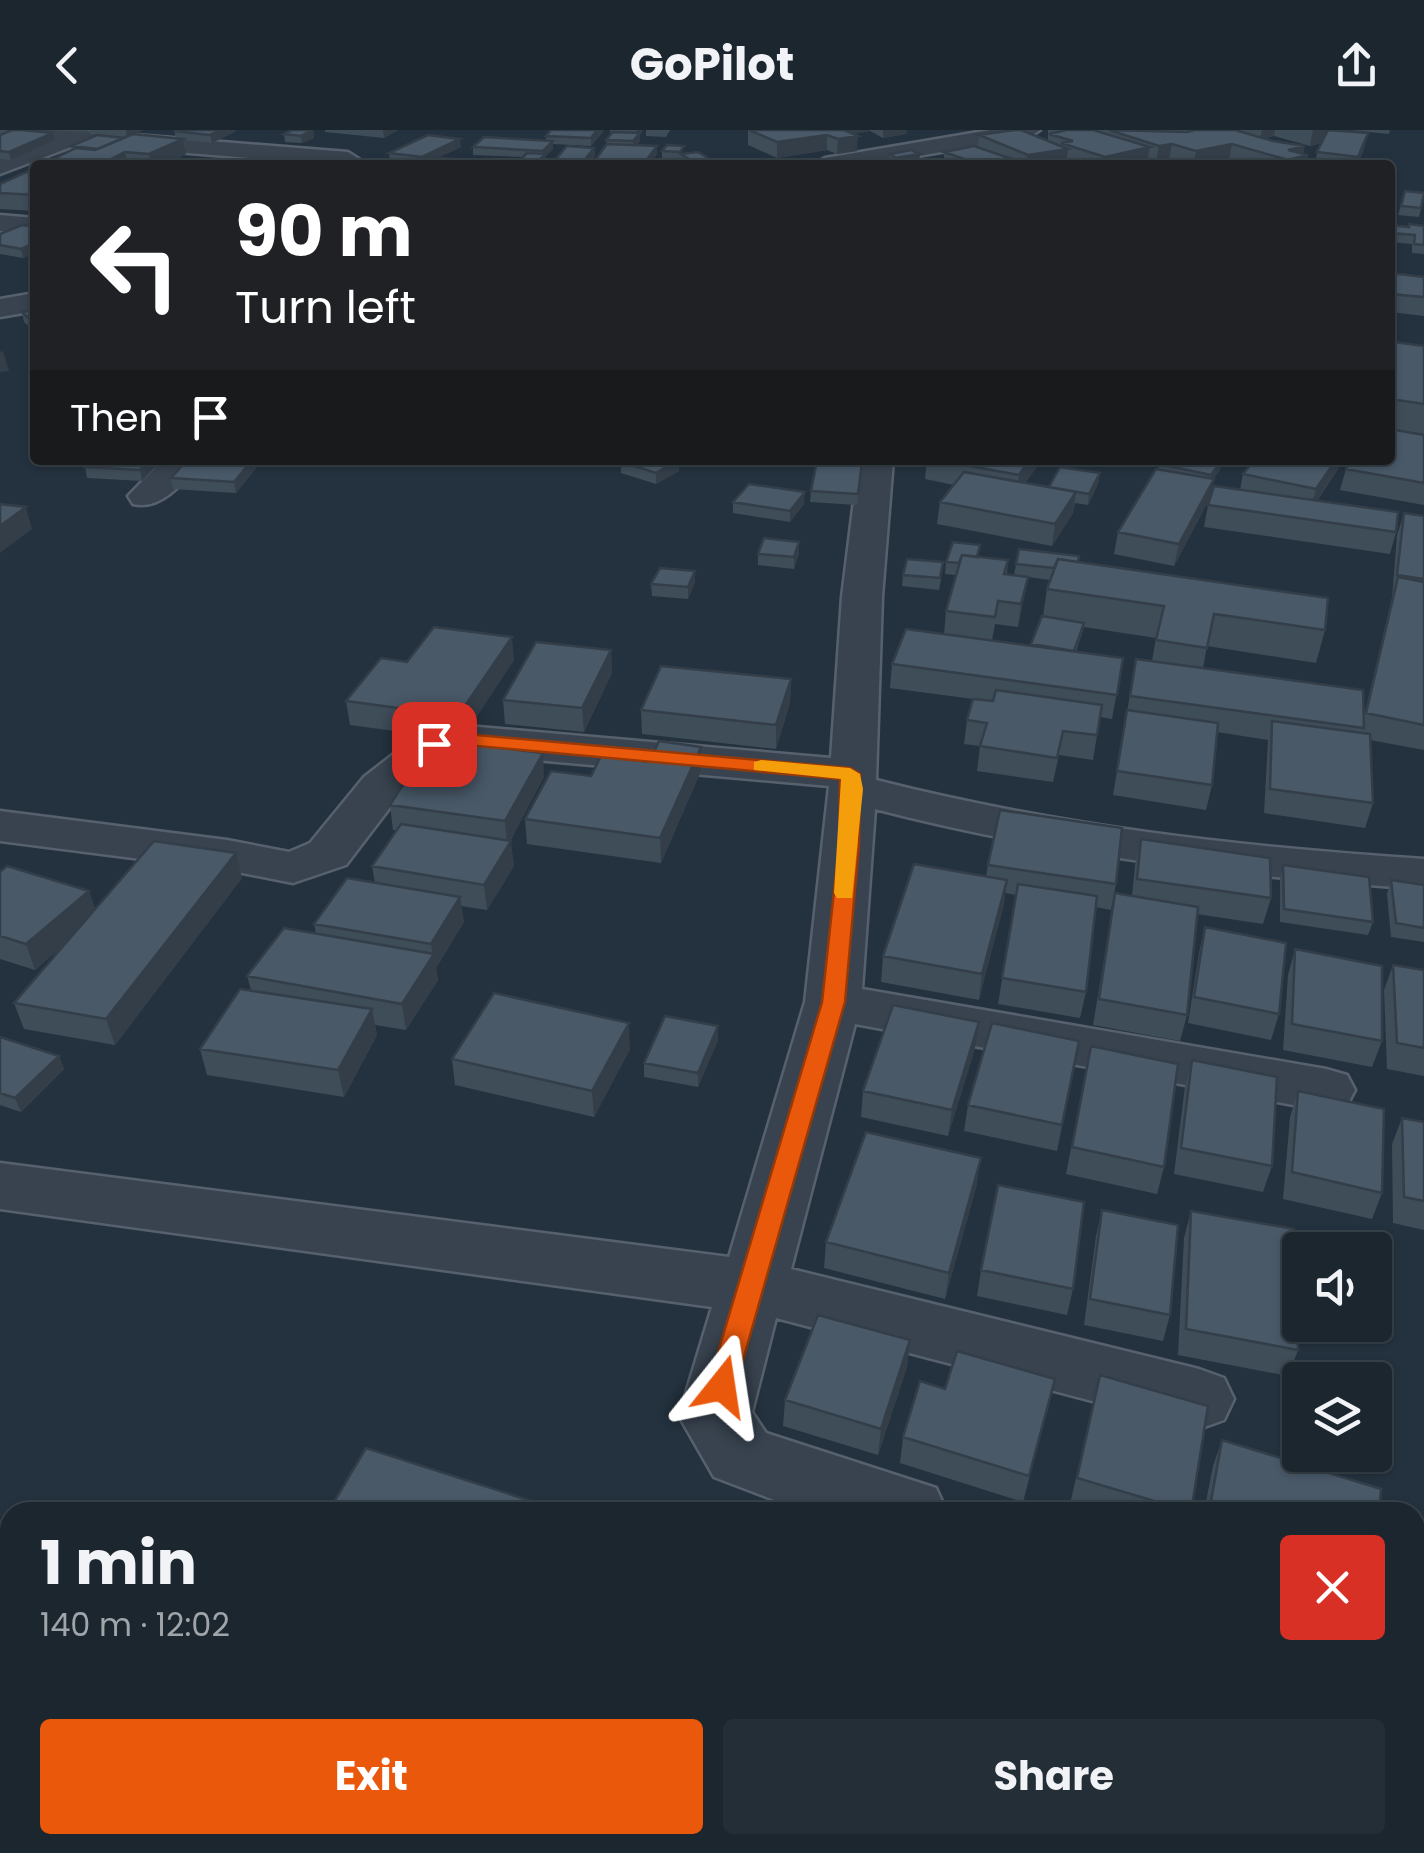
<!DOCTYPE html>
<html lang="en">
<head>
<meta charset="utf-8">
<style>
	:root { --surface:#1b262f; --page:#242e37; --text:#f1f3f6; --muted:#a0a5aa; --line:#39434b; --accent:#ea580c }
	body { margin:0; font-family:Poppins,sans-serif; background:var(--page); color:var(--text); height:100vh; display:flex; flex-direction:column; font-size:38px; white-space:nowrap }
	* { box-sizing:border-box; margin:0 }
	p { font-size:32px; color:var(--muted) }
	.icon { flex:none; width:55px; height:55px; fill:none; stroke:currentColor; stroke-width:2; stroke-linecap:round; stroke-linejoin:round }
	.map { position:relative; flex:1; overflow:hidden }
	.details { position:absolute; left:0px; top:1372px; width:1425px; height:352px; display:flex; flex-direction:column; background:var(--surface); border-radius:30px 30px 0 0; box-shadow:0 2px 8px #0004,0 0 0 2px var(--line) }
	.details>* { flex:none }
	.guide { position:absolute; left:30px; top:30px; width:1365px; height:305px; border-radius:10px; box-shadow:0 2px 8px #0004,0 0 0 2px var(--line); background:#202124; color:#fff; overflow:hidden }
	.buttons { position:absolute; left:1282px; top:1102px; display:grid; gap:20px }
	.buttons a { display:grid; place-items:center; width:110px; height:110px; border-radius:10px; background:var(--surface); box-shadow:0 2px 8px #0004,0 0 0 2px var(--line); font-size:50px }
	.pin { position:absolute; display:grid; place-items:center; width:85px; height:85px; color:#fff; margin:-42px; border-radius:20px; box-shadow:0 5px 15px #0006 }
	.me { position:absolute; width:110px; margin:-55px; rotate:15deg; stroke-linejoin:round; filter:drop-shadow(0 0 8px #0008) }
	.turn { display:flex; align-items:center; gap:35px; height:210px; padding:0 40px; font-size:45px }
	.turn .icon { width:130px; height:130px; stroke-width:2.5 }
	.turn b { display:block; font-size:70px; line-height:85px }
	.then { display:flex; align-items:center; height:95px; padding:0 40px; background:#0003; gap:20px; font-size:38px }
	.round { display:grid; place-items:center; flex:none; width:105px; height:105px; border-radius:10px; background:var(--page) }
	.overview { display:flex; align-items:center; justify-content:space-between; height:170px; padding:0 40px }
	h1 { font-size:60px; font-weight:700; line-height:75px }
	.cta { display:flex; gap:20px; margin-top:auto; padding:20px 40px }
	.cta a { flex:1; height:115px; border-radius:10px; background:var(--accent); color:#fff; font-size:40px; font-weight:700; line-height:115px; text-align:center }
	.cta a+a { background:var(--page); color:var(--text) }
	header { display:flex; justify-content:space-between; align-items:center; height:130px; padding:0 40px; background:var(--surface); font-size:45px; font-weight:700 }
	.map>svg:first-child { display:block }
</style>
</head>
<body>
<header><svg class="icon" aria-label="back" viewBox="0 0 24 24"><path d="M15 5l-7 7 7 7"/></svg>GoPilot<svg class="icon" aria-label="share" viewBox="0 0 24 24"><path d="M12 15V3M7 8l5-5 5 5M5 13v7h14v-7"/></svg></header>
<div class="map">
<svg width="1424" height="1723" viewBox="0 0 1424 1723">
	<rect width="100%" height="100%" fill="#24323f"/>
	<g fill="none" stroke-linecap="round" stroke-linejoin="round">
		<g stroke="#56616d" stroke-width="5">
			<path id="minor" d="M0,0H73L348,22L359,29L356,34L337,35L79,14L0,44V29L47,11L3,7Z
				M990,0H1040L1029,7L865,35H813L825,28Z
				M0,85L35,88V104L0,101Z
				M35,163V181L0,187V169Z
				M163,330H200C185,352 161,381 133,374L128,366Z
				M859,330H893L882,467L876,650C1057,696 1238,717 1424,729V759C1238,747 1056,726 875,679L862,859L1326,939L1347,945L1355,960L1347,975L1326,981L855,894L791,1139L1199,1239L1224,1248L1234,1269L1224,1290L1199,1299L776,1188L752,1282L766,1303L936,1358L947,1382H806L714,1347L679,1286L712,1177L0,1079V1033L729,1127L805,872L829,656L467,624L448,627L398,667L346,735L293,753L227,740L0,711V681L227,710L289,722L310,713L364,647L418,605L467,596L831,628L842,467Z
				M1415,1523L1424,1527V1607L1415,1604Z"/>
		</g>
		<use href="#minor" fill="#38434f" fill-rule="evenodd"/>
	</g>
	<path fill="#3f4d59" d="M0,0H6L7,2L53,3L55,10L11,30L0,29Z
		M45,0H89L84,2Z
		M89,0H143L134,4L176,8L174,1L177,0L236,1L212,13L184,10L186,24L174,30L222,35H41L72,21L71,16L126,7L90,4Z
		M313,0L314,8L302,13L285,12L284,4Z
		M325,0H398L384,8L325,2Z
		M610,0H643L640,4V11L636,16H657V24L649,35H595V30L607,15L606,10L611,5Z
		M646,0H670L666,7L646,6Z
		M748,0H907L906,4L883,8L870,1L853,4L857,21L837,24L827,20L777,28L748,15Z
		M1048,0H1338L1364,19L1357,35H1315L1317,22L1322,13L1310,16L1274,6L1265,8L1304,24L1306,35H1247L1229,30L1202,35H1187L1169,29L1156,32L1148,29L1147,32L1136,35H1079L1067,31L1066,34L1062,35H958L944,30V22L978,18L979,5L1048,11Z
		M1349,0H1390L1389,4Z
		M603,2L591,16L553,14V19L546,26V32L543,35H519V31L522,27L473,25V17L546,10V6Z
		M667,15L684,24L718,35H685L681,32V28L680,30L662,29V21Z
		M461,17L422,35L390,31L389,23Z
		M594,18L595,26L587,35H555V30Z
		M890,24L919,32L895,35L890,32Z
		M35,38V81L0,79V54Z
		M1405,61L1424,67L1419,87L1398,85Z
		M1390,95L1409,97L1424,96V124L1412,123V114L1390,112Z
		M35,97V123L23,128L0,124V104Z
		M1390,143L1424,147V186L1390,182Z
		M35,180V202L24,192L22,182Z
		M1424,216V304L1390,299V220Z
		M1424,305V375L1340,360L1346,339Z
		M162,330L142,351L87,348L85,337Z
		M187,330H263L260,334L257,333V337L236,363L173,359L171,348Z
		M678,330L679,341L656,354L621,343V332Z
		M749,330H850L849,332L862,333L857,375L810,372L811,361L816,335Z
		M927,330H1039V334L1025,353L1049,357L1100,343L1098,354L1088,375L1075,373L1073,383L1052,416L937,394L940,372L954,355L925,349Z
		M1222,330L1220,340L1213,349L1209,370L1174,436L1114,424L1118,402L1158,339L1159,334Z
		M1344,330L1317,371L1396,402L1390,424L1204,397L1208,375L1240,360L1243,344Z
		M733,372L804,374L790,392L733,383Z
		M1404,383L1424,386V620L1370,610L1373,673L1365,698L1264,683L1268,610L1217,602L1212,655L1206,680L1113,665L1136,529L1152,531L1156,508L1084,497L1076,522L1123,528L1112,589L1100,587L1093,630L1059,625L1053,652L977,641L980,616L964,614L967,590L973,569L890,558L892,534L1030,516L1043,486L1047,459L1050,450L1028,447L1018,497L995,494L992,510L944,504L946,481L956,445L945,444L946,432L979,427L1008,430L1007,444L1014,445L1019,419L1078,432L1325,500L1316,533L1207,516L1203,538L1364,586L1392,468L1397,405Z
		M799,412V423L794,439L758,435V424Z
		M942,444L939,460L902,456L903,445Z
		M695,452L688,469L652,466L651,454Z
		M611,520L612,543L584,602L505,594L503,570Z
		M514,530L461,610L350,595L346,571L407,532Z
		M791,549L790,573L776,619L642,604L641,580Z
		M701,641L661,733L527,714L525,689L591,646Z
		M544,647L510,711L514,736L487,780L461,776L464,792L436,838L438,850L406,900L375,895L377,905L344,967L207,945L200,919L251,860L247,846L316,804L314,794L375,753L372,736L396,700H393L390,675Z
		M1141,709L1271,768L1263,794L1197,784L1187,885L1180,911L1093,895L1115,763L1132,766L1135,735Z
		M988,735L1116,754L1111,780L1096,777L1086,862L1080,888L998,874L1016,765L1005,763L979,870L881,852L883,826L986,746Z
		M1283,735L1373,792L1368,805L1280,792V748Z
		M0,742L89,761L95,779L242,748L115,915L24,899L14,873L65,814L35,840L0,829Z
		M1391,750L1424,755V812L1391,807L1387,764Z
		M1205,797L1279,884L1271,910L1188,893L1199,823Z
		M1295,819L1382,911L1372,937L1283,920L1288,845Z
		M1393,835L1424,840V946L1387,939L1384,860Z
		M718,896V910L698,957L644,947V933Z
		M0,907L59,926L64,939L21,982L0,975Z
		M1079,911L1057,1021L964,1001L968,975Z
		M1091,916L1164,1037L1157,1064L1066,1044Z
		M975,918L948,1006L861,987L863,961Z
		M630,919L594,987L455,955L452,929Z
		M1192,930L1272,1036L1263,1062L1174,1044L1185,956Z
		M1298,961L1382,1063L1372,1089L1283,1069L1290,987Z
		M1402,988L1424,992V1100L1393,1093L1392,1014Z
		M977,1054L945,1169L824,1138L826,1112Z
		M1102,1080L1170,1185L1163,1211L1084,1195L1096,1106Z
		M1191,1081L1298,1220L1288,1246L1178,1225L1184,1108Z
		M981,1140L1073,1159L1067,1185L977,1166Z
		M910,1210L907,1237L878,1325L783,1296L785,1270Z
		M1100,1245L1191,1382H1099L1070,1374Z
		M1055,1249L1023,1372L900,1333L903,1307L945,1259Z
		M1222,1310L1379,1382H1204L1213,1336Z
		M0,1436L10,1437V1663L0,1662Z
		M1322,1715H1415L1424,1723H1321Z"/>
	<path fill="#333e49" d="M126,0H143L127,7Z
		M221,0H236V1L212,13L210,5Z
		M313,0L314,8L302,13L301,6Z
		M383,0H398L384,8Z
		M597,0H603V2L591,16V8Z
		M637,0H643L640,4V11L633,19V11L636,7Z
		M848,0H870V1L848,5Z
		M883,0H907L906,4L883,8Z
		M1262,0H1275L1274,6L1260,9Z
		M1313,0H1338L1336,9L1310,16Z
		M53,3L55,10L11,30L9,22Z
		M1368,3L1364,19L1356,35L1358,27Z
		M827,5V20L777,28V12Z
		M858,6L857,21L837,24L838,9Z
		M183,9L186,24L162,35H151L149,24Z
		M460,9L461,17L422,35V27Z
		M553,11V19L546,26V32L543,35H537V32L543,26V21Z
		M1172,14L1169,29L1156,32L1159,16Z
		M1232,14L1229,30L1202,35H1193L1196,21Z
		M657,16V24L649,35H645V32Z
		M1305,16L1303,27L1308,25L1306,35H1287L1288,20Z
		M1150,17L1147,32L1136,35H1103L1105,27Z
		M594,18L595,26L587,35H583V32Z
		M1068,19L1066,34L1027,35L1028,25Z
		M125,22L128,35H99Z
		M920,24L919,32L896,35V28Z
		M1015,30V35H992Z
		M35,113V123L23,128L21,119Z
		M3,221L9,241L0,242V222Z
		M150,330H162L142,351L140,340Z
		M252,330H256L257,337L236,363L234,352Z
		M678,330L679,341L656,354V343Z
		M1029,330H1039V334L1016,366L1019,345Z
		M1222,330L1220,340L1208,356L1211,345Z
		M1336,330H1344L1310,380L1316,359Z
		M1100,343L1098,354L1088,375L1089,364Z
		M1214,349L1209,370L1174,436L1179,414Z
		M805,362L804,374L790,392V381Z
		M1076,362L1073,383L1052,416L1055,394Z
		M26,377L32,399L0,423V396Z
		M799,412V423L794,439V427Z
		M695,441V452L688,469V457Z
		M1028,447L1024,469L1018,497L1021,474Z
		M512,507L514,530L461,610L458,586Z
		M611,520L612,543L584,602L582,578Z
		M791,549L790,573L776,619V595Z
		M701,617V641L661,733L660,708Z
		M543,623L544,647L507,716L505,691Z
		M511,711L514,736L487,780L484,755Z
		M236,723L242,748L115,915L106,889Z
		M1007,750L1004,775L979,870L982,844Z
		M89,761L97,786L35,840L26,814Z
		M460,767L464,792L436,838L438,850L406,900L402,874L433,826L431,814Z
		M372,879L377,905L344,967L338,940Z
		M979,892L975,918L948,1006L952,980Z
		M629,893L630,919L594,987L592,961Z
		M718,896V910L698,957V943Z
		M59,926L64,939L21,982L15,968Z
		M981,1028L977,1054L945,1169L949,1143Z
		M910,1210L907,1237L878,1325L881,1299Z
		M165,1715H177L173,1723H160Z"/>
	<path fill="#495968" stroke="#333e49" stroke-width="2.5" d="M12,0H22L53,3L9,22L0,21V5Z
		M177,0H221L210,5L174,1Z
		M292,0H312L301,6L284,4Z
		M551,0H597L591,8L546,6Z
		M749,0H844L858,6L838,9L827,5L777,12Z
		M1014,0H1021L1068,19L1028,25L979,5Z
		M1067,0H1093L1150,17L1105,27L1061,13L1073,11L1049,4Z
		M1109,0L1187,2L1195,0H1235L1273,11L1305,16L1288,20L1308,25L1288,30L1232,14L1196,21L1172,14L1159,16Z
		M1328,0L1368,3L1358,27L1317,22Z
		M613,2L640,3L633,11L606,10Z
		M133,4L183,9L149,24L125,22L99,35H41L76,18L95,20Z
		M97,5L124,8L98,19L71,16Z
		M428,5L460,9L422,27L389,23Z
		M484,7L553,11L543,21L473,17Z
		M607,14L657,16L645,32L595,30Z
		M667,15L684,16L680,22L662,21Z
		M567,16L594,18L583,32L555,30Z
		M974,16L1015,30L992,35H981L944,22Z
		M911,20L920,24L896,28L890,24Z
		M698,22L718,34L699,35L681,24Z
		M527,23L546,24L537,32L519,31Z
		M161,28L222,35H147Z
		M439,28L503,33L500,35H430Z
		M35,38V65L0,63V54Z
		M1405,61L1424,63L1421,78L1401,76Z
		M1409,94L1424,96V115L1414,114L1415,105L1390,103V95L1409,97Z
		M22,95L35,97V113L21,119L0,115V104Z
		M1390,143L1424,147V167L1390,164Z
		M35,180V194L22,182Z
		M1394,212L1424,216V274L1390,269V220Z
		M1390,299L1424,305V353L1346,339L1350,330H1390Z
		M92,330H150L140,340L85,337Z
		M187,330H252L234,352L171,348Z
		M625,330H678L656,343L621,332Z
		M936,330H1029L1019,345Z
		M1162,330H1222L1211,345L1159,334Z
		M1254,330H1336L1316,359L1243,344Z
		M817,331L862,333L858,364L811,361Z
		M1060,337L1100,343L1089,364L1049,357Z
		M1156,339L1214,349L1179,414L1118,402Z
		M964,342L1076,362L1055,394L940,372Z
		M749,354L805,362L790,381L733,372Z
		M1214,356L1398,382L1396,402L1208,375Z
		M0,374L26,377L0,396Z
		M1404,383L1424,386V449L1397,445Z
		M764,408L799,412L794,427L758,424Z
		M953,412L980,415L977,427L962,425L959,433L946,432Z
		M1019,419L1079,426L1078,432L1058,429L1054,438L1016,434Z
		M962,425L1008,430L1004,444L1028,447L1021,474L998,471L995,487L946,481Z
		M907,429L943,432L940,448L903,445Z
		M1058,429L1328,468L1325,500L1214,484L1207,518L1156,510L1164,476L1047,459Z
		M660,438L695,441L688,457L651,454Z
		M1398,447L1424,452V595L1366,583Z
		M1042,486L1084,493L1074,521L1031,514Z
		M434,497L512,507L458,586L346,571L381,528L407,532Z
		M906,499L1123,528L1117,565L892,534Z
		M536,512L611,520L582,578L503,570Z
		M1136,529L1363,560L1364,598L1130,566Z
		M661,536L791,549L776,595L641,580Z
		M996,560L1102,575L1097,605L1063,601L1057,628L980,616L987,593L967,590L973,569L993,571Z
		M1127,580L1218,593L1212,655L1117,641Z
		M1272,591L1370,604L1373,673L1270,659Z
		M659,611L701,617L660,708L525,689L551,641L591,646L601,626L649,632Z
		M453,612L543,623L505,691L390,675L422,625Z
		M1000,680L1122,698L1116,754L988,735Z
		M401,694L511,711L484,755L372,736Z
		M1141,709L1270,728L1271,768L1137,749Z
		M154,711L236,723L106,889L14,873Z
		M914,734L1007,750L982,844L883,826Z
		M1283,735L1369,747L1373,792L1284,779Z
		M7,736L89,761L26,814L0,806V742Z
		M347,748L460,767L431,814L314,794Z
		M1391,750L1424,755V798L1396,793Z
		M1018,754L1097,766L1086,862L1002,848Z
		M1115,763L1198,777L1187,885L1099,869Z
		M1205,797L1286,813L1279,884L1194,867Z
		M284,798L434,824L402,874L247,846Z
		M1295,819L1382,836V911L1292,894Z
		M1393,835L1424,840V918L1397,913Z
		M240,859L372,879L338,940L200,919Z
		M494,863L629,893L592,961L452,929Z
		M893,875L979,892L952,980L863,961Z
		M665,886L718,896L698,943L644,933Z
		M992,893L1079,911L1062,995L968,975Z
		M0,907L59,926L15,968L0,963Z
		M1091,916L1178,934L1164,1037L1072,1017Z
		M1192,930L1277,947L1272,1036L1181,1018Z
		M1298,961L1384,979L1382,1063L1292,1042Z
		M1402,988L1424,992V1071L1404,1067Z
		M866,1002L981,1028L949,1143L826,1112Z
		M998,1055L1084,1072L1073,1159L981,1140Z
		M1102,1080L1178,1095L1170,1185L1090,1169Z
		M1191,1081L1294,1099L1298,1220L1186,1199Z
		M818,1185L910,1210L881,1299L785,1270Z
		M957,1221L1055,1249L1029,1346L903,1307L920,1251L945,1259Z
		M1100,1245L1208,1276L1191,1382L1077,1348Z
		M1222,1310L1381,1359L1379,1382H1209Z
		M366,1318L565,1382H328Z
		M0,1436L10,1437V1641L0,1640Z
		M1415,1697L1424,1700V1723H1331L1332,1715H1415Z
		M66,1715H165L160,1723H61Z
		M602,1715H872L871,1723H600Z"/>
	<path fill="#ea580c" stroke="#983908" stroke-width="2.5" d="M466,604L850,638L860,644L859,715L845,872L733,1265L722,1269L712,1265L708,1256L822,872L839,715L840,649L466,615L434,620L425,614L427,611Z"/>
	<path fill="#f59e0b" d="M761,630L850,638L860,644L863,659L852,768H837L834,763L841,649L754,640V632Z"/>
</svg>
<div class="buttons">
<a><svg class="icon" aria-label="sound" viewBox="0 0 24 24"><path d="M4 9h4l5-4v14l-5-4H4zM17 9q2 3 0 6"/></svg></a>
<a><svg class="icon" aria-label="layers" viewBox="0 0 24 24"><path d="M12 4l9 5-9 5-9-5zM3 14l9 5 9-5"/></svg></a>
</div>
<div class="pin" style="left:434px;top:614px;background:#d93025"><svg class="icon" aria-label="arrive" viewBox="0 0 24 24"><path d="M6 21V4h12l-3 4 3 4H6"/></svg></div>
<svg class="me" style="left:722px;top:1256px" viewBox="-20 -20 40 40"><path d="M0-17L14 15 0 8-14 15z" fill="#ea580c" stroke="#fff" stroke-width="4"/></svg>
<div class="guide">
<div class="turn"><svg class="icon" aria-label="left" viewBox="0 0 24 24"><path d="M17 20v-9H6M10 6l-5 5 5 5"/></svg><div><b>90 m</b>Turn left</div></div>
<div class="then">Then<svg class="icon" aria-label="arrive" viewBox="0 0 24 24"><path d="M6 21V4h12l-3 4 3 4H6"/></svg></div>
</div>
<section class="details">
<div class="overview"><div><h1>1 min</h1><p>140 m · 12:02</p></div><a class="round" style="background:#d93025;color:#fff"><svg class="icon" aria-label="close" viewBox="0 0 24 24"><path d="M6 6l12 12M18 6L6 18"/></svg></a></div>
<div class="cta"><a>Exit</a><a>Share</a></div>
</section>
</div>
</body>
</html>
